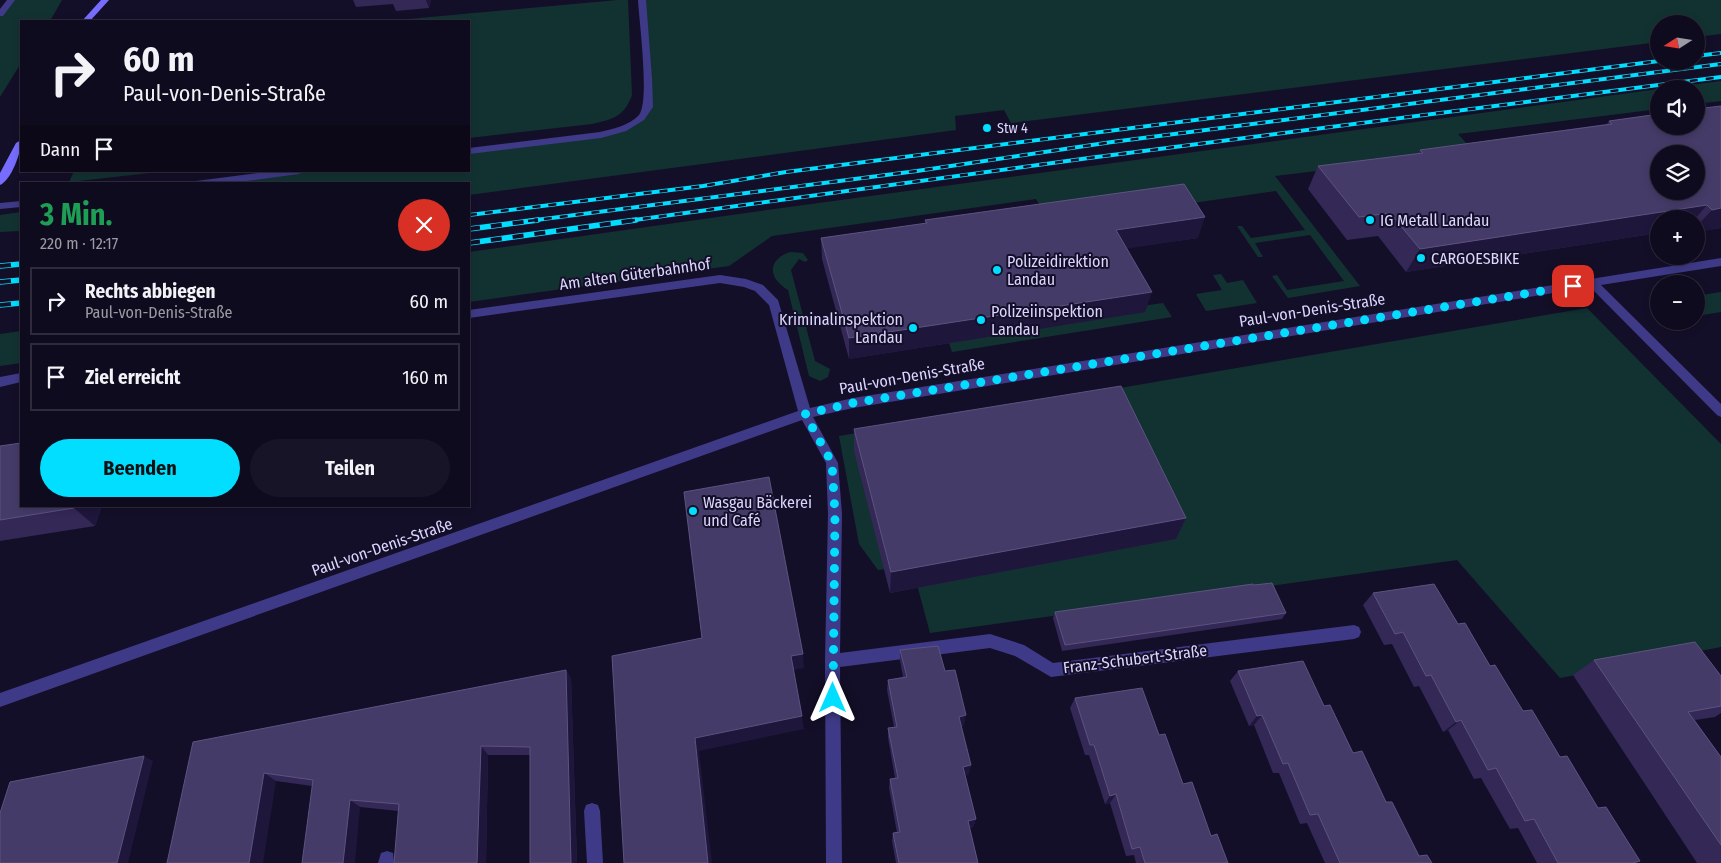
<!DOCTYPE html>
<html lang="de">
<head>
<meta charset="utf-8">
<style>
	:root { --surface:#0f0b1e; --page:#181427; --text:#f1f3f6; --muted:#9b9ba4; --line:#2f2b3c; --accent:#02deff }
	body { margin:0; font-family:"Fira Sans Condensed",sans-serif; background:var(--page); color:var(--text); height:100vh; display:flex; flex-direction:column; font-size:19px; white-space:nowrap }
	* { box-sizing:border-box; margin:0 }
	p { font-size:16px; color:var(--muted) }
	.icon { flex:none; width:28px; height:28px; fill:none; stroke:currentColor; stroke-width:2; stroke-linecap:round; stroke-linejoin:round }
	.map { position:relative; flex:1; overflow:hidden }
	.drawer { position:absolute; left:20px; top:182px; width:450px; height:325px; display:flex; flex-direction:column; background:var(--surface); border-radius:0px; box-shadow:0 2px 8px #0003,0 0 0 1px var(--line) }
	.drawer>* { flex:none }
	.hud { position:absolute; left:20px; top:20px; width:450px; height:152px; border-radius:0px; box-shadow:0 2px 8px #0003,0 0 0 1px var(--line); background:#0f0b1e; color:var(--text); overflow:hidden }
	.needle { width:32px; rotate:258deg }
	.fabs { position:absolute; left:1650px; top:15px; display:grid; gap:10px }
	.fabs a { display:grid; place-items:center; width:55px; height:55px; border-radius:50%; background:var(--surface); box-shadow:0 2px 8px #0003,0 0 0 1px var(--line); font-size:25px }
	.pin { position:absolute; display:grid; place-items:center; width:42px; height:42px; color:#fff; margin:-21px; border-radius:10px; box-shadow:0 2px 8px #0006 }
	.me { position:absolute; width:55px; margin:-28px; rotate:0deg; stroke-linejoin:round; filter:drop-shadow(0 0 4px #0008) }
	.turn { display:flex; align-items:center; gap:18px; height:105px; padding:0 20px; font-size:22px }
	.turn .icon { width:65px; height:65px; stroke-width:2.5 }
	.turn b { display:block; font-size:35px; line-height:42px }
	.then { display:flex; align-items:center; height:48px; padding:0 20px; background:#0003; gap:10px; font-size:19px }
	.round { display:grid; place-items:center; flex:none; width:52px; height:52px; border-radius:26px; background:var(--page) }
	.headline { display:flex; align-items:center; justify-content:space-between; height:85px; padding:0 20px }
	h1 { font-size:30px; font-weight:700; line-height:38px; color:#1e9e55 }
	.primary-button { display:flex; gap:10px; margin-top:auto; padding:10px 20px }
	.primary-button a { flex:1; height:58px; border-radius:30px; background:var(--accent); color:#111; font-size:20px; font-weight:700; line-height:58px; text-align:center }
	.primary-button a+a { background:var(--page); color:var(--text) }
	ul { padding:0; list-style:none }
	li { display:flex; align-items:center; gap:15px; height:68px; margin:0 10px 8px; padding:0 10px; border:2px solid var(--line); border-radius:0px }
	li div { flex:1 }
	li b { display:block; font-size:19px }
	li em { font-style:normal }
	.map>svg:first-child { display:block }
</style>
</head>
<body>
<div class="map">
<svg width="1721" height="863" viewBox="0 0 1721 863">
	<rect width="100%" height="100%" fill="#140f28"/>
	<path fill="#123232" d="M11,0H62L50,21H21V63L0,97V14Z
		M618,0H628L632,95C624,117 613,119 592,124L469,138V21H386Z
		M642,0H1721V34L1696,37V24H1659V42L1011,123L1004,110L955,116L956,130L469,195V184H196L299,171H469V151L616,132L645,114Z
		M1721,81V101L1696,104V89H1661Z
		M1659,89V109L1458,134L1474,152L1275,176L1360,286L1288,298L1272,276L1277,275L1287,290L1344,281L1310,235L1255,243L1263,257H1258L1237,226H1242L1251,238L1305,230L1276,191L1055,223L1042,209L1036,199L772,236L729,266L469,302V252L767,210Z
		M74,171H168L69,182Z
		M21,212V231L0,232V215Z
		M790,252L803,253L808,260L805,262L799,259L791,270L815,361L830,369L828,377L820,381L809,376L788,290C768,278 767,260 790,252Z
		M1221,274L1227,283L1243,280L1257,303L1206,311L1196,294L1222,290L1213,275Z
		M1721,292V312L1696,316V296Z
		M1163,303L1172,317L952,352L949,343L1145,312L1142,306Z
		M1587,308L1721,444V647L1560,678L1457,560L930,633L912,566L878,570L859,544L839,436Z
		M21,331V363L0,366V334Z"/>
	<g fill="none" stroke-linecap="round" stroke-linejoin="round">
		<path fill="#3f3a88" fill-rule="evenodd" d="M638,0H646L652,79L653,107L644,120L626,131L601,138L469,154V148L600,132C613,129 630,125 639,115C650,101 639,21 638,0Z
			M273,171H304L299,174L223,184H191L196,181Z
			M21,201V207L0,209V203Z
			M592,803L598,805L600,811L603,863H587L584,811L586,805Z
			M387,851L393,853L394,863H378L381,853Z"/>
		<path fill="#3f3a88" fill-rule="evenodd" d="M7,0H15L3,16H0V9Z
			M1721,258V266L1601,285L1721,404V417L1717,415L1590,287L853,408L813,417L838,463L842,514L840,653L990,634L1024,645L1053,663L1354,625L1359,627L1361,632L1359,637L1354,639L1051,677L1015,656L990,648L840,667L842,863H826L825,661L828,514L826,463L802,420L0,707V693L798,411L769,305L755,291L744,287L720,283L469,318V310L720,275L746,279L763,285L778,300L810,408L853,398Z
			M21,373V382L0,387V377Z"/>
		<path fill="#766dff" fill-rule="evenodd" d="M101,0H109L90,21H82Z
			M21,140C22,151 11,181 0,185V173L16,143Z"/>
		<g stroke="#02deff" stroke-width="4">
			<path id="rail-far1" d="M1696,56L1721,53
				M469,215L703,186L786,172L1659,61
				M528,221L917,171L1112,142L1721,64
				M627,221L1089,158L1721,77"/>
		</g>
		<g stroke="#02deff" stroke-width="5.5">
			<path id="rail" d="M469,229L538,220
				M469,243L636,220
				M0,266L21,264
				M0,282L21,280
				M0,305L21,303"/>
		</g>
		<use href="#rail-far1" stroke="#140f28" stroke-width="2.5" stroke-dasharray="8" stroke-linecap="butt"/>
		<use href="#rail" stroke="#140f28" stroke-width="4" stroke-dasharray="11" stroke-linecap="butt"/>
	</g>
	<path fill="#332856" d="M353,0H431L429,8L396,11L393,4L356,7Z
		M1721,106V228L1696,232V219H1659V233L1406,272L1378,236L1347,240L1308,189L1318,166L1418,153L1420,150L1607,124L1609,121Z
		M925,220L1198,238L1127,248L1145,312L849,359L822,259L821,238L925,224Z
		M854,429L1186,518L1176,539L890,593L854,451Z
		M0,446L102,506L95,526L0,541Z
		M1254,585L1286,613L1282,619L1062,651L1053,618L1055,612Z
		M1373,593L1458,624L1523,711L1560,757L1598,808L1640,861L1636,863H1537L1518,828L1510,829L1481,778L1474,779L1448,730L1443,732L1419,686L1414,687L1392,644L1384,645L1363,605Z
		M900,650L945,671L964,725L961,726L971,765L968,775H965L976,819L973,827L970,828L978,863H896L892,841L893,833H897L889,788L890,779L895,778L888,738V728L894,727L887,690L888,680L903,677L900,661Z
		M1594,660L1721,676V713L1715,717L1695,720L1721,757V863H1697L1573,675Z
		M566,670L571,679L577,863H530V755H488L486,863H394L398,811L360,807L312,786L276,781L193,742Z
		M1238,671L1324,706L1353,753L1386,802L1419,856L1432,863H1325L1307,823L1300,824L1279,773H1273L1254,725L1249,726L1230,681Z
		M1075,698L1159,735L1183,784L1211,836L1228,863H1136L1134,855L1126,856L1110,803L1105,804L1089,755H1085L1070,708Z"/>
	<path fill="#1f163c" d="M426,0H431L429,8Z
		M1707,205L1695,219H1659V233L1406,272L1420,249Z
		M1721,208V228L1696,232V227L1712,210Z
		M1205,217L1198,238L1111,251L1116,230Z
		M1152,292L1145,312L849,359V338Z
		M75,506H102L95,526L74,508Z
		M1186,518L1176,539L890,593L891,572Z
		M803,654L804,668L793,670L791,656Z
		M566,670L571,679L577,863H571Z
		M966,715L964,725L957,727L959,717Z
		M1262,715L1254,725L1249,726L1257,716Z
		M802,716L804,729L699,751L712,863H708L695,738Z
		M1461,720L1448,730L1443,732L1456,722Z
		M481,746L488,755L486,863H477Z
		M144,756L153,761L128,863H117Z
		M971,765L968,775L961,776L963,767Z
		M264,773L276,781L263,863H249Z
		M1116,794L1110,803L1105,804L1110,796Z
		M350,800L360,807L355,863H343Z
		M976,819L973,827L966,829L968,821Z"/>
	<path fill="#453b68" stroke="#5d5380" fill-rule="evenodd" d="M1721,106V208L1712,210L1707,205L1420,249L1390,213L1359,217L1318,166L1423,153L1420,150L1612,124L1609,121L1659,114V126H1696V109ZM1659,154H1696V191H1659Z
		M1184,184L1205,217L1116,230L1152,292L849,338L821,238L927,223L925,220Z
		M1121,386L1186,518L891,572L854,429Z
		M21,443V506H75L74,508L0,520V446Z
		M769,477L803,654L791,656L802,716L695,738L708,863H624L612,656L702,638L684,492Z
		M1272,583L1286,613L1065,645L1055,612L1253,584L1254,585Z
		M1434,584L1458,624L1465,623L1490,666L1495,665L1523,711L1532,710L1560,757L1567,756L1598,808L1606,807L1640,861L1632,863H1558L1534,819L1525,821L1496,768L1488,770L1461,720L1456,722L1431,675L1426,676L1403,632L1395,634L1373,593Z
		M1695,642L1721,676V706L1688,712L1721,757V845L1594,660Z
		M938,646L945,671L955,670L966,715L959,717L971,765L963,767L976,819L968,821L978,863H899L893,833L900,832L890,779L898,778L888,728L897,727L888,680L907,677L900,650Z
		M1303,661L1324,706L1330,705L1353,753L1362,751L1386,802H1392L1419,856L1427,855L1432,863H1340L1318,814L1310,815L1288,763L1283,764L1262,715L1257,716L1238,671Z
		M566,670L571,863H530V747L481,746L477,863H394L399,804L350,800L343,863H302L313,780L264,773L249,863H167L193,742Z
		M1142,688L1159,735L1165,734L1183,784L1192,782L1211,836L1217,834L1228,863H1145L1140,847L1132,849L1116,794L1110,796L1094,745H1090L1075,698Z
		M144,756L117,863H0V813L10,782Z"/>
	<g fill="none" stroke-linecap="round" stroke-linejoin="round">
		<path stroke="#02deff" stroke-width="9" stroke-dasharray="0 16.2" d="M833,698L835,514L832,463L805,414L853,403L1573,286"/>
	</g>
	<g fill="#02deff" stroke="#140f28" stroke-width="2">
		<circle cx="987" cy="128" r="5"/>
		<circle cx="1370" cy="220" r="5"/>
		<circle cx="1421" cy="258" r="5"/>
		<circle cx="997" cy="270" r="5"/>
		<circle cx="981" cy="320" r="5"/>
		<circle cx="913" cy="328" r="5"/>
		<circle cx="693" cy="511" r="5"/>
	</g>
	<g text-anchor="middle" dominant-baseline="central" stroke-width="4" stroke-linejoin="round" paint-order="stroke">
		<g font-size="14" fill="#dcd6ff" stroke="#140f28" text-anchor="start">
			<text x="997" y="128">Stw 4</text>
		</g>
		<g font-size="16" fill="#dcd6ff" stroke="#140f28" text-anchor="start">
			<text x="1380" y="220">IG Metall Landau</text>
			<text x="1431" y="258">CARGOESBIKE</text>
			<text x="1007" y="261">Polizeidirektion<tspan x="1007" dy="18">Landau</tspan></text>
			<text x="991" y="311">Polizeiinspektion<tspan x="991" dy="18">Landau</tspan></text>
			<text x="903" y="319" text-anchor="end">Kriminalinspektion<tspan x="903" dy="18">Landau</tspan></text>
			<text x="703" y="502">Wasgau Bäckerei<tspan x="703" dy="18">und Café</tspan></text>
		</g>
		<g font-size="16" fill="#dcd6ff" stroke="#140f28">
			<text transform="translate(635 274) rotate(-8)">Am alten Güterbahnhof</text>
			<text transform="translate(1312 310) rotate(-9)">Paul-von-Denis-Straße</text>
			<text transform="translate(912 376) rotate(-10)">Paul-von-Denis-Straße</text>
			<text transform="translate(382 547) rotate(-19)">Paul-von-Denis-Straße</text>
			<text transform="translate(1135 659) rotate(-7)">Franz-Schubert-Straße</text>
		</g>
	</g>
</svg>
<div class="fabs">
<a><svg class="needle" viewBox="-14 -14 28 28"><path d="M0-13l5 13h-10z" fill="#e53935"/><path d="M0 13l5-13h-10z" fill="#9b9ba4"/></svg></a>
<a><svg class="icon" aria-label="sound" viewBox="0 0 24 24"><path d="M4 9h4l5-4v14l-5-4H4zM17 9q2 3 0 6"/></svg></a>
<a><svg class="icon" aria-label="layers" viewBox="0 0 24 24"><path d="M12 4l9 5-9 5-9-5zM3 14l9 5 9-5"/></svg></a>
<a>+</a>
<a>−</a>
</div>
<div class="pin" style="left:1573px;top:286px;background:#d93025"><svg class="icon" aria-label="arrive" viewBox="0 0 24 24"><path d="M6 21V4h12l-3 4 3 4H6"/></svg></div>
<svg class="me" style="left:833px;top:698px" viewBox="-20 -20 40 40"><path d="M0-17L14 15 0 8-14 15z" fill="#02deff" stroke="#fff" stroke-width="4"/></svg>
<div class="hud">
<div class="turn"><svg class="icon" aria-label="right" viewBox="0 0 24 24"><path d="M7 20v-9h11M14 6l5 5-5 5"/></svg><div><b>60 m</b>Paul-von-Denis-Straße</div></div>
<div class="then">Dann<svg class="icon" aria-label="arrive" viewBox="0 0 24 24"><path d="M6 21V4h12l-3 4 3 4H6"/></svg></div>
</div>
<section class="drawer">
<div class="headline"><div><h1>3 Min.</h1><p>220 m · 12:17</p></div><a class="round" style="background:#d93025;color:#fff"><svg class="icon" aria-label="close" viewBox="0 0 24 24"><path d="M6 6l12 12M18 6L6 18"/></svg></a></div>
<ul>
<li><svg class="icon" aria-label="right" viewBox="0 0 24 24"><path d="M7 20v-9h11M14 6l5 5-5 5"/></svg><div><b>Rechts abbiegen</b><p>Paul-von-Denis-Straße</p></div><em>60 m</em></li>
<li><svg class="icon" aria-label="arrive" viewBox="0 0 24 24"><path d="M6 21V4h12l-3 4 3 4H6"/></svg><div><b>Ziel erreicht</b></div><em>160 m</em></li>
</ul>
<div class="primary-button"><a>Beenden</a><a>Teilen</a></div>
</section>
</div>
</body>
</html>
